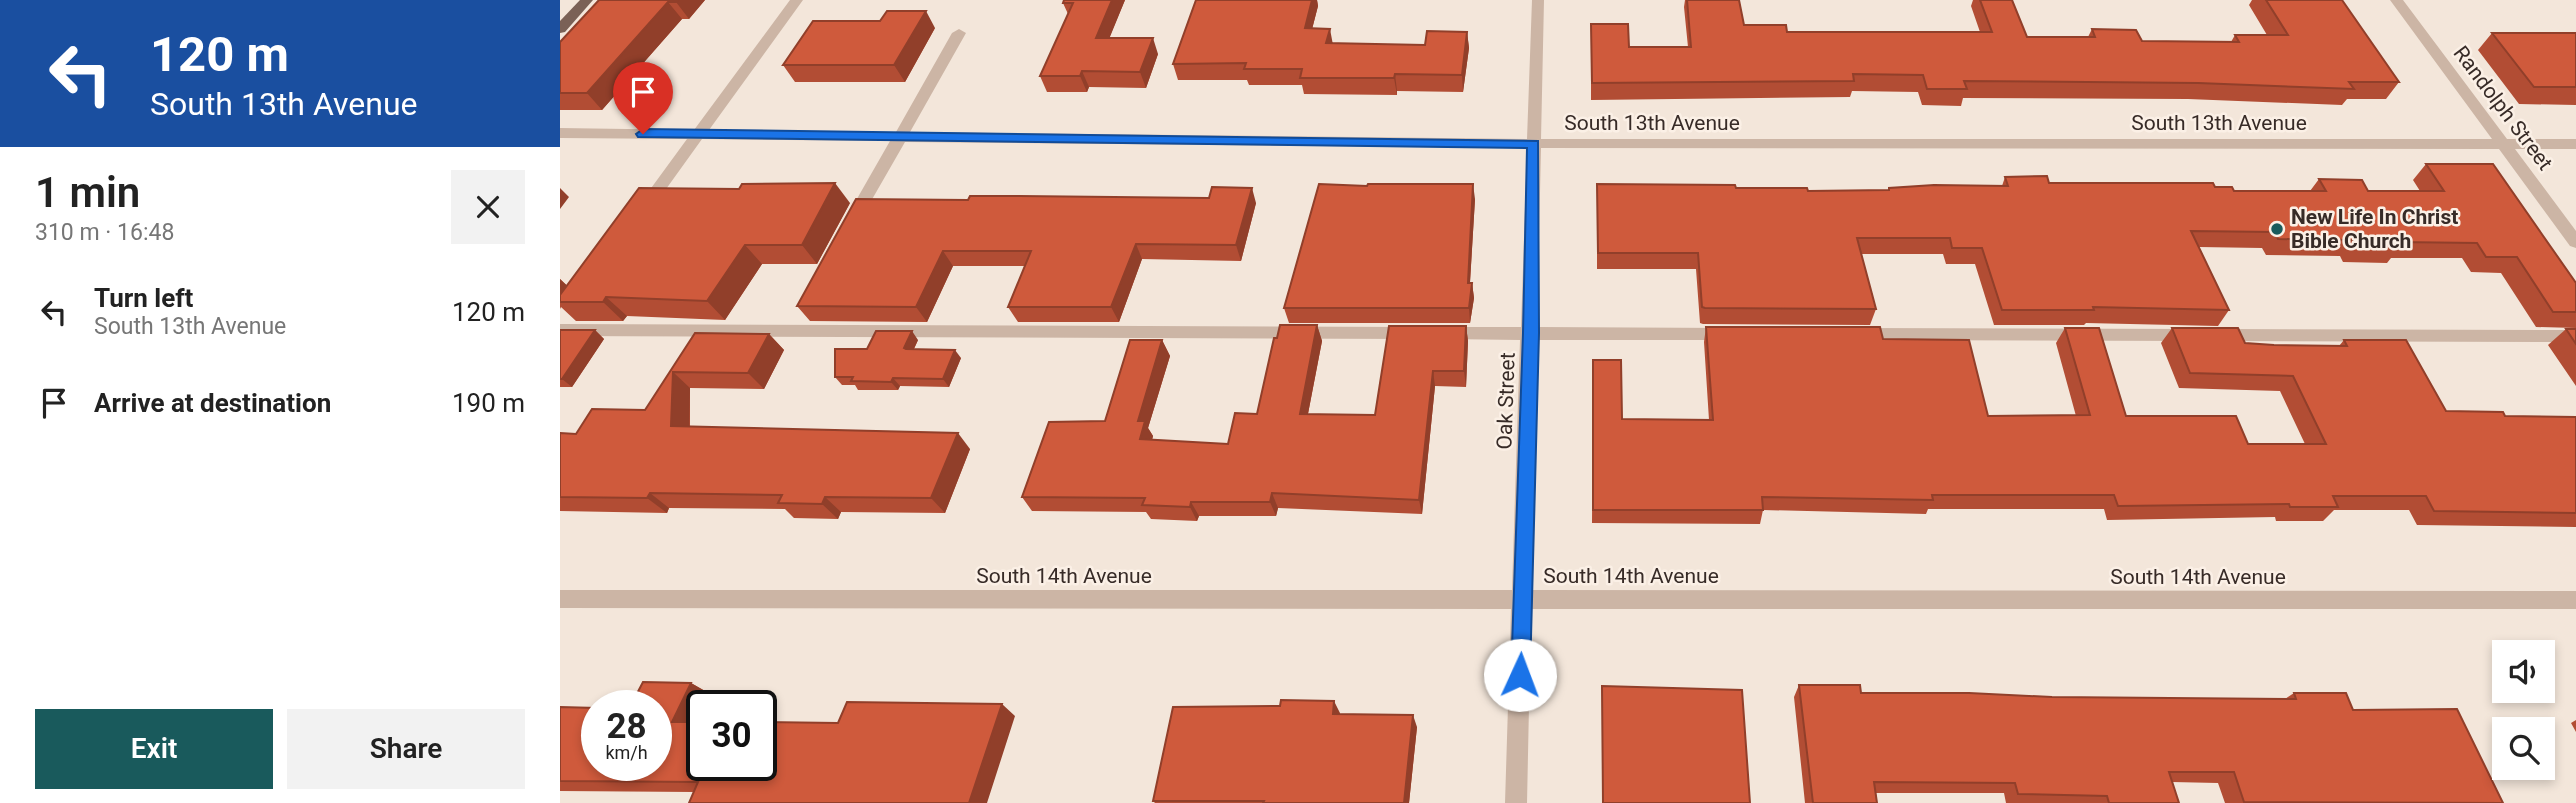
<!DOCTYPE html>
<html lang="en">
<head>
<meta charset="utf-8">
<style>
	:root { --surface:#fff; --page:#f2f2f2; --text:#222; --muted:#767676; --accent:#195a5c }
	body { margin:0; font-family:Roboto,sans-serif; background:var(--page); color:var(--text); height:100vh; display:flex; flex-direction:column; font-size:26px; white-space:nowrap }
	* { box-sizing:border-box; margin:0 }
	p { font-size:23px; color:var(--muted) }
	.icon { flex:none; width:38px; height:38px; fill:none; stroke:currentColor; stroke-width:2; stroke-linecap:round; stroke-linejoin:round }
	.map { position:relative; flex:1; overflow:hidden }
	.drawer { display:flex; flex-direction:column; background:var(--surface); width:560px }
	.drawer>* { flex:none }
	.hud { background:#1a4fa0; color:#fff; overflow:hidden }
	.buttons { position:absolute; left:1932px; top:640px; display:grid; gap:14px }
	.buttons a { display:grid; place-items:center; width:63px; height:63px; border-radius:0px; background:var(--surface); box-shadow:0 4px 10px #0003; font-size:35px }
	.speed { position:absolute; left:21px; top:690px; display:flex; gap:14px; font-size:35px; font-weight:700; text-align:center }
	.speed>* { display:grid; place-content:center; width:91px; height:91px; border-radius:50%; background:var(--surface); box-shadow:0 4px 10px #0003; line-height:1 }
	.speed small { font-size:18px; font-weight:400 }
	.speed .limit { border:4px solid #111; border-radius:10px; background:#fff; color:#111 }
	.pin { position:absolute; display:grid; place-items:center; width:60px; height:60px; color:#fff; margin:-72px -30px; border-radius:50% 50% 50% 0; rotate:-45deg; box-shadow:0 0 7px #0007 }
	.pin .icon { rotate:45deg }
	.me { position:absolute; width:77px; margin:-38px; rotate:2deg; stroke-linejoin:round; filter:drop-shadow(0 0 5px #0008) }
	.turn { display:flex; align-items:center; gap:24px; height:147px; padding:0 35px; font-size:32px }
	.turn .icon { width:91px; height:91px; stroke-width:2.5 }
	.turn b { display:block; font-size:49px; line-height:60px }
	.round { display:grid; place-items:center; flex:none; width:74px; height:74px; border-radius:0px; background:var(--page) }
	.summary { display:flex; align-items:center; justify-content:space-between; height:119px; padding:0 35px }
	h1 { font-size:42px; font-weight:600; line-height:52px }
	.button { display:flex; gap:14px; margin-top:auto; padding:14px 35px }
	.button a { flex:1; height:80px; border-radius:0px; background:var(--accent); color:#fff; font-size:28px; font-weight:600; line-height:80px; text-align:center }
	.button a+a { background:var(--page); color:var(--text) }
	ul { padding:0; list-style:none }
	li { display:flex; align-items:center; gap:21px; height:91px; padding:0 35px }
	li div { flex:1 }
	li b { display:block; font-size:26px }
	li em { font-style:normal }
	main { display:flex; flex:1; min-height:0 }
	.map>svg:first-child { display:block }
</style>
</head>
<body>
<main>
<section class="drawer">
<div class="hud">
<div class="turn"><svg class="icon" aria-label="left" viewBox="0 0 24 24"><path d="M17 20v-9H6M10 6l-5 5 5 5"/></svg><div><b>120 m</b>South 13th Avenue</div></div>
</div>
<div class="summary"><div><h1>1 min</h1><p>310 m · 16:48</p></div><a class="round"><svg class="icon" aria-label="close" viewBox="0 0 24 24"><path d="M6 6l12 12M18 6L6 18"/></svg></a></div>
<ul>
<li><svg class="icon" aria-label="left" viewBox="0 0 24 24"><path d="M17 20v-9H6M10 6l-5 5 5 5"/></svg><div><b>Turn left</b><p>South 13th Avenue</p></div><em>120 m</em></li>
<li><svg class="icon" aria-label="arrive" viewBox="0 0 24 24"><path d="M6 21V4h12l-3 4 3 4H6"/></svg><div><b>Arrive at destination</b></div><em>190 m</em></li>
</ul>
<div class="button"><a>Exit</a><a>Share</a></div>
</section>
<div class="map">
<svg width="2016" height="803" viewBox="0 0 2016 803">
	<rect width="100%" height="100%" fill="#f3e6da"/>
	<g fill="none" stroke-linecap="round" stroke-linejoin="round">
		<path fill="#ccb5a5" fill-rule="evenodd" d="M230,0H243L149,130L336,132L392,33L399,29L406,33L350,132L967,139L972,0H984L981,139H1932L1830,0H1843L1947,139H2016V149H1955L2016,231V248L2010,246L1939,149L981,148L977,327L1169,328L1175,329L1177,334L1175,339L1169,340H977L972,590L2016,591V609H971L967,803H945L951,609L0,608V590H952L960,340L886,339L880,338L878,333L880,328L886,327H961L967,148L345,142L299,222L294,223L286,218L330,141L142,139L91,210L86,211L78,206L127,139L0,138V128L134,130Z
			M0,324L851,327L857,328L859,333L857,338L851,339L0,336Z
			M1299,328L1631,329L1637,330L1639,335L1637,340L1631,341L1299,340L1293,339L1291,334L1293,329Z
			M1659,329L2016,330V342L1659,341L1653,340L1651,335L1653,330Z"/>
		<path fill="#7a6156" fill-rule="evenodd" d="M20,0H33L5,32L0,33V21Z"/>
	</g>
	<path fill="#b24d34" d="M39,0H145L129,19H122L42,110H0V42Z
		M565,0L549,38L598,54L586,88L529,87L527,92H487L480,76L508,14L503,3Z
		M636,0H757L758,6L752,29L773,43L865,45L907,32L909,48L903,92L837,91V95L744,94L742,85H689L687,80H618L613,64Z
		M1125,0H1179L1184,25L1227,32H1420L1411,6L1413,0H1452L1467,37H1528L1532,29L1582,41L1671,42L1675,35H1707L1689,5L1692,0H1782L1839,82L1826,99H1787L1782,105L1628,99L1403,98L1401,106L1362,105L1358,92L1292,91L1290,97L1031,100V24L1069,47H1128L1124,7Z
		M375,28L345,82H235L223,65Z
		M1932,33H2016V105L1959,104L1918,50Z
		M1866,164L2016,283V328L1976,327L1941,273L1911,272L1902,258H1831L1827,263L1783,262L1780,256L1706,255L1702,248L1639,247L1669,310L1658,326L1526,323L1524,325H1434L1415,264H1386L1383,254H1301L1316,309L1310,325L1143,324L1140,323L1136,269H1037V184L1248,191L1328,190L1329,188L1442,186L1445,177L1489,183L1655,187L1674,191H1750L1759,179L1808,191H1860L1853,180Z
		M296,199L696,203L681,261L582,259L559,322H458L448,307L465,266H393L367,322L250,321L237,306Z
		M915,199L910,283H912L914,298L910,323H729L724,308Z
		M290,203L257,264H202L165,320L67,316L63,321H16L1,307L0,309V279L7,286Z
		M757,325L762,341L748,414L815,415L906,326L908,341L906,387L875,386L862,514L718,508L716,516H639L637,521L591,519L586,512L472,511L462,497L545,421L602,340L610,356L588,428L593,436L592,440L668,444L697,414L717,338Z
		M1146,327L1323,339L1428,416H1516L1496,343L1505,328L1566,416L1688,444H1745L1720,391L1619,388L1601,343L1612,328L1685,343L1714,345L1779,346L1784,340L1886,411L1945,416L2016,417V527L1857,525L1849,510H1774L1763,521H1716L1715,517L1547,520L1544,509H1368L1366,514L1203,510L1200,524L1032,523L1033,375L1062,419L1149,420L1144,342Z
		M2006,329H2016V386L1988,345Z
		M0,330H35L44,339L12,387H0Z
		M135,333L209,334L224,350L204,389L130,388V427L410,449L385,513L281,512L278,519L234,518L225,509L109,508L107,513L0,511V433L16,434L85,410Z
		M358,340L354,349L401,358L389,387L340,386L338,390H298L295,385H282L275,377L307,349Z
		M131,683L152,695L142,705V715L139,722L278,723L455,716L134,792L0,791V707L37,765Z
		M1239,685L1301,693L1492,697L1725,699L1734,693L1793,710L1943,803H1665L1658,783L1612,782L1619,803H1446L1444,793H1316L1317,803H1245L1234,697Z
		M1042,686L1190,803H1042Z
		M780,713V714L857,727L849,803H595L593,801Z
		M2016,720V732L2011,723Z"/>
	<path fill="#913f2a" d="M118,0H145L129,19L116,2Z
		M552,0H565L543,54L536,38Z
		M752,0H757L758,6L748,45L745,28Z
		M108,2L122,19L42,110L27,93Z
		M366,11L375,28L345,82L334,65Z
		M770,29L773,45L766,43Z
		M907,32L909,48L903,92L902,75Z
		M593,38L598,54L586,88L580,72Z
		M522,71L529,87L527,92L520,76Z
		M835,74L837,91V95L834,78Z
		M275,183L290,203L257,264L242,245Z
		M913,184L915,199L909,298L908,283Z
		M0,188L9,197L0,209Z
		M692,188L696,203L681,261L676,245Z
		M576,244L582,259L559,322L551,307Z
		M185,245L202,264L165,320L147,301Z
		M383,251L393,266L367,322L356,307Z
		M0,279L13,291L0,302Z
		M912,283L914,298L910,323L909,308Z
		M46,297L67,316L63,321L43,302Z
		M757,325L762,341L745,429L740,414Z
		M906,326L908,341L906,387L904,371Z
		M35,330L44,339L12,387L2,379Z
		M352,331L358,340L350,357L344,348Z
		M209,334L224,350L204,389L188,373Z
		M602,340L610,356L588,428L593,436L588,454L580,439L578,421Z
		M395,350L401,358L389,387L383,379Z
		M873,371L875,386L862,514L859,500Z
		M113,372L130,388L129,442L111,426Z
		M333,378L340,386L338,390L331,382Z
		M398,433L410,449L385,513L371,498Z
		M90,493L109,508L107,513L87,498Z
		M712,493L718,508L716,516L710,502Z
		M265,497L281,512L278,519L262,504Z
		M631,502L639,516L637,521L630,507Z
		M131,683L152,695L147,705H142V715L133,733L112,722Z
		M774,701L780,713L778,726L773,714Z
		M442,704L455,716L427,803H409Z
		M853,715L857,727L849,803H844Z"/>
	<path fill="#cf5a3c" stroke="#913f2a" stroke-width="2" d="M39,0H118L116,2H108L27,93H0V42Z
		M504,0H552L536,38H593L580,72L522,71L520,76H480L513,3H503Z
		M636,0H752L745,28L770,29L766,43L865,45L867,31L907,32L902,75L835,74L834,78H740L742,69H684L686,63L613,64Z
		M1127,0H1179L1184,25H1226L1227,32H1432L1420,0H1452L1467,37H1535L1532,29L1576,30L1582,41L1679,42L1675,35H1728L1706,0H1782L1839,82H1789L1794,89L1638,83L1404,81L1407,89H1367L1363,75L1293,74L1294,81L1032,83L1031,24H1068L1069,47H1131Z
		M327,11H366L334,65H223L253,21H320Z
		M1932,33H2016V87H1974Z
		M1866,164H1933L2016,283V312H1993L1957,257H1926L1917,243L1838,242L1841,247L1796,246L1793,240L1718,239L1714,232L1631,231L1669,310L1533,307L1534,310H1442L1422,248H1392L1390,238H1297L1316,309L1145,308L1142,307L1138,253H1038L1037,184L1175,185L1176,188H1247L1248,191L1329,190V188L1374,185L1448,186L1445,177L1487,176L1489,183H1653L1655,187H1672L1674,191H1766L1759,179L1802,180L1808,191H1884Z
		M275,183L242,245H185L147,301L46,297L43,302H0V295L79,188L179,189L182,184Z
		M759,184L807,186L808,184H913L908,283H912L909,308H724Z
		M652,187L692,188L676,245L576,244L551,307H448L471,251H383L356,307L237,306L296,199L408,200L410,196H459L649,198Z
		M720,325H757L740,414L815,415L829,326H906L904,371H873L859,500L712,493L710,502H631L630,507L582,505L585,498L462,497L489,422L545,421L570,340H602L578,421H585L580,439L668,444L675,413L697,414L714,338H717Z
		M1146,327H1320L1323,339L1409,340L1428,416L1530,415L1505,328H1539L1566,416H1676L1688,444H1766L1733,376L1630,373L1612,328H1678L1685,343L1714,345L1787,346L1784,340H1846L1886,411L1943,412L1945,416L2016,417V513L1874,511L1866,496H1773L1778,507H1730L1729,504L1558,506L1554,495H1372L1373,500L1202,497L1203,510H1033V360H1061L1062,419L1153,420Z
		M2006,329H2016V344Z
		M0,330H35L2,379H0Z
		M316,331H352L344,348L346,349L395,350L383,379L333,378L331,382L291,381L293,377H275V349H307Z
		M135,333L209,334L188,373L113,372L111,426L398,433L371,498L265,497L262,504L218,503L222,495L90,493L87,498L0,497V433L16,434L32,409L85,410Z
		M83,682L131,683L112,722H142V765H201V722L278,723L287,702L442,704L409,803H129L138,782L0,781V707L37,708V765H96V705H71Z
		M1239,685H1300L1301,693H1409L1492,697L1736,699L1734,693H1786L1793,710L1897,709L1943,803L1684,802L1674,772H1609L1619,803H1549L1547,796L1458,794L1455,783L1314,782L1317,803H1253Z
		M1042,686L1182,690L1190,803H1043Z
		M721,700L774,701L773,714L853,715L844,803H703L704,801H593L613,707L720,706Z"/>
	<path fill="#1a73e8" stroke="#114b97" stroke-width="2" d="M83,129L978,141L979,333L970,675L967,681L960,684L954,681L951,675L963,333L967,148L78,137L76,134Z"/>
	<circle fill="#195a5c" stroke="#fbf0e6" stroke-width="2.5" cx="1717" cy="229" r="7"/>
	<g text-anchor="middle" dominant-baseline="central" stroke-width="5" stroke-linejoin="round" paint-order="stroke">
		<g font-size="21" fill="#372b27" stroke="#fbf0e6">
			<text transform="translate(1943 108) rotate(53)">Randolph Street</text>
			<text x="1092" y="123">South 13th Avenue</text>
			<text x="1659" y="123">South 13th Avenue</text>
			<text transform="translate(946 401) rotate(-88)">Oak Street</text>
			<text x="504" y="576">South 14th Avenue</text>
			<text x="1071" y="576">South 14th Avenue</text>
			<text x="1638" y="577">South 14th Avenue</text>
		</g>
		<g font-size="21" font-weight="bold" fill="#372b27" stroke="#fbf0e6" text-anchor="start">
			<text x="1731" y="217">New Life In Christ<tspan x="1731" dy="24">Bible Church</tspan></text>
		</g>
	</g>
</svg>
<div class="buttons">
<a><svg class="icon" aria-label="sound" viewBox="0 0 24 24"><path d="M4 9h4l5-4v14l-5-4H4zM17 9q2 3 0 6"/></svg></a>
<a><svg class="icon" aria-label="search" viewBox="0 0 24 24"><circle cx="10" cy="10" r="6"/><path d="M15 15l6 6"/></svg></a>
</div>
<div class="speed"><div>28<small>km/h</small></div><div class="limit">30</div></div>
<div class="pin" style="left:83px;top:134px;background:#d93025"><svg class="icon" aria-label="arrive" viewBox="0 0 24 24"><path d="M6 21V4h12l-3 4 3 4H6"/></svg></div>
<svg class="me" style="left:960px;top:675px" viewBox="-20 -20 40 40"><circle r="19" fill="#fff"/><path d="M0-13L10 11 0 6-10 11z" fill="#1a73e8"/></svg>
</div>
</main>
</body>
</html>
